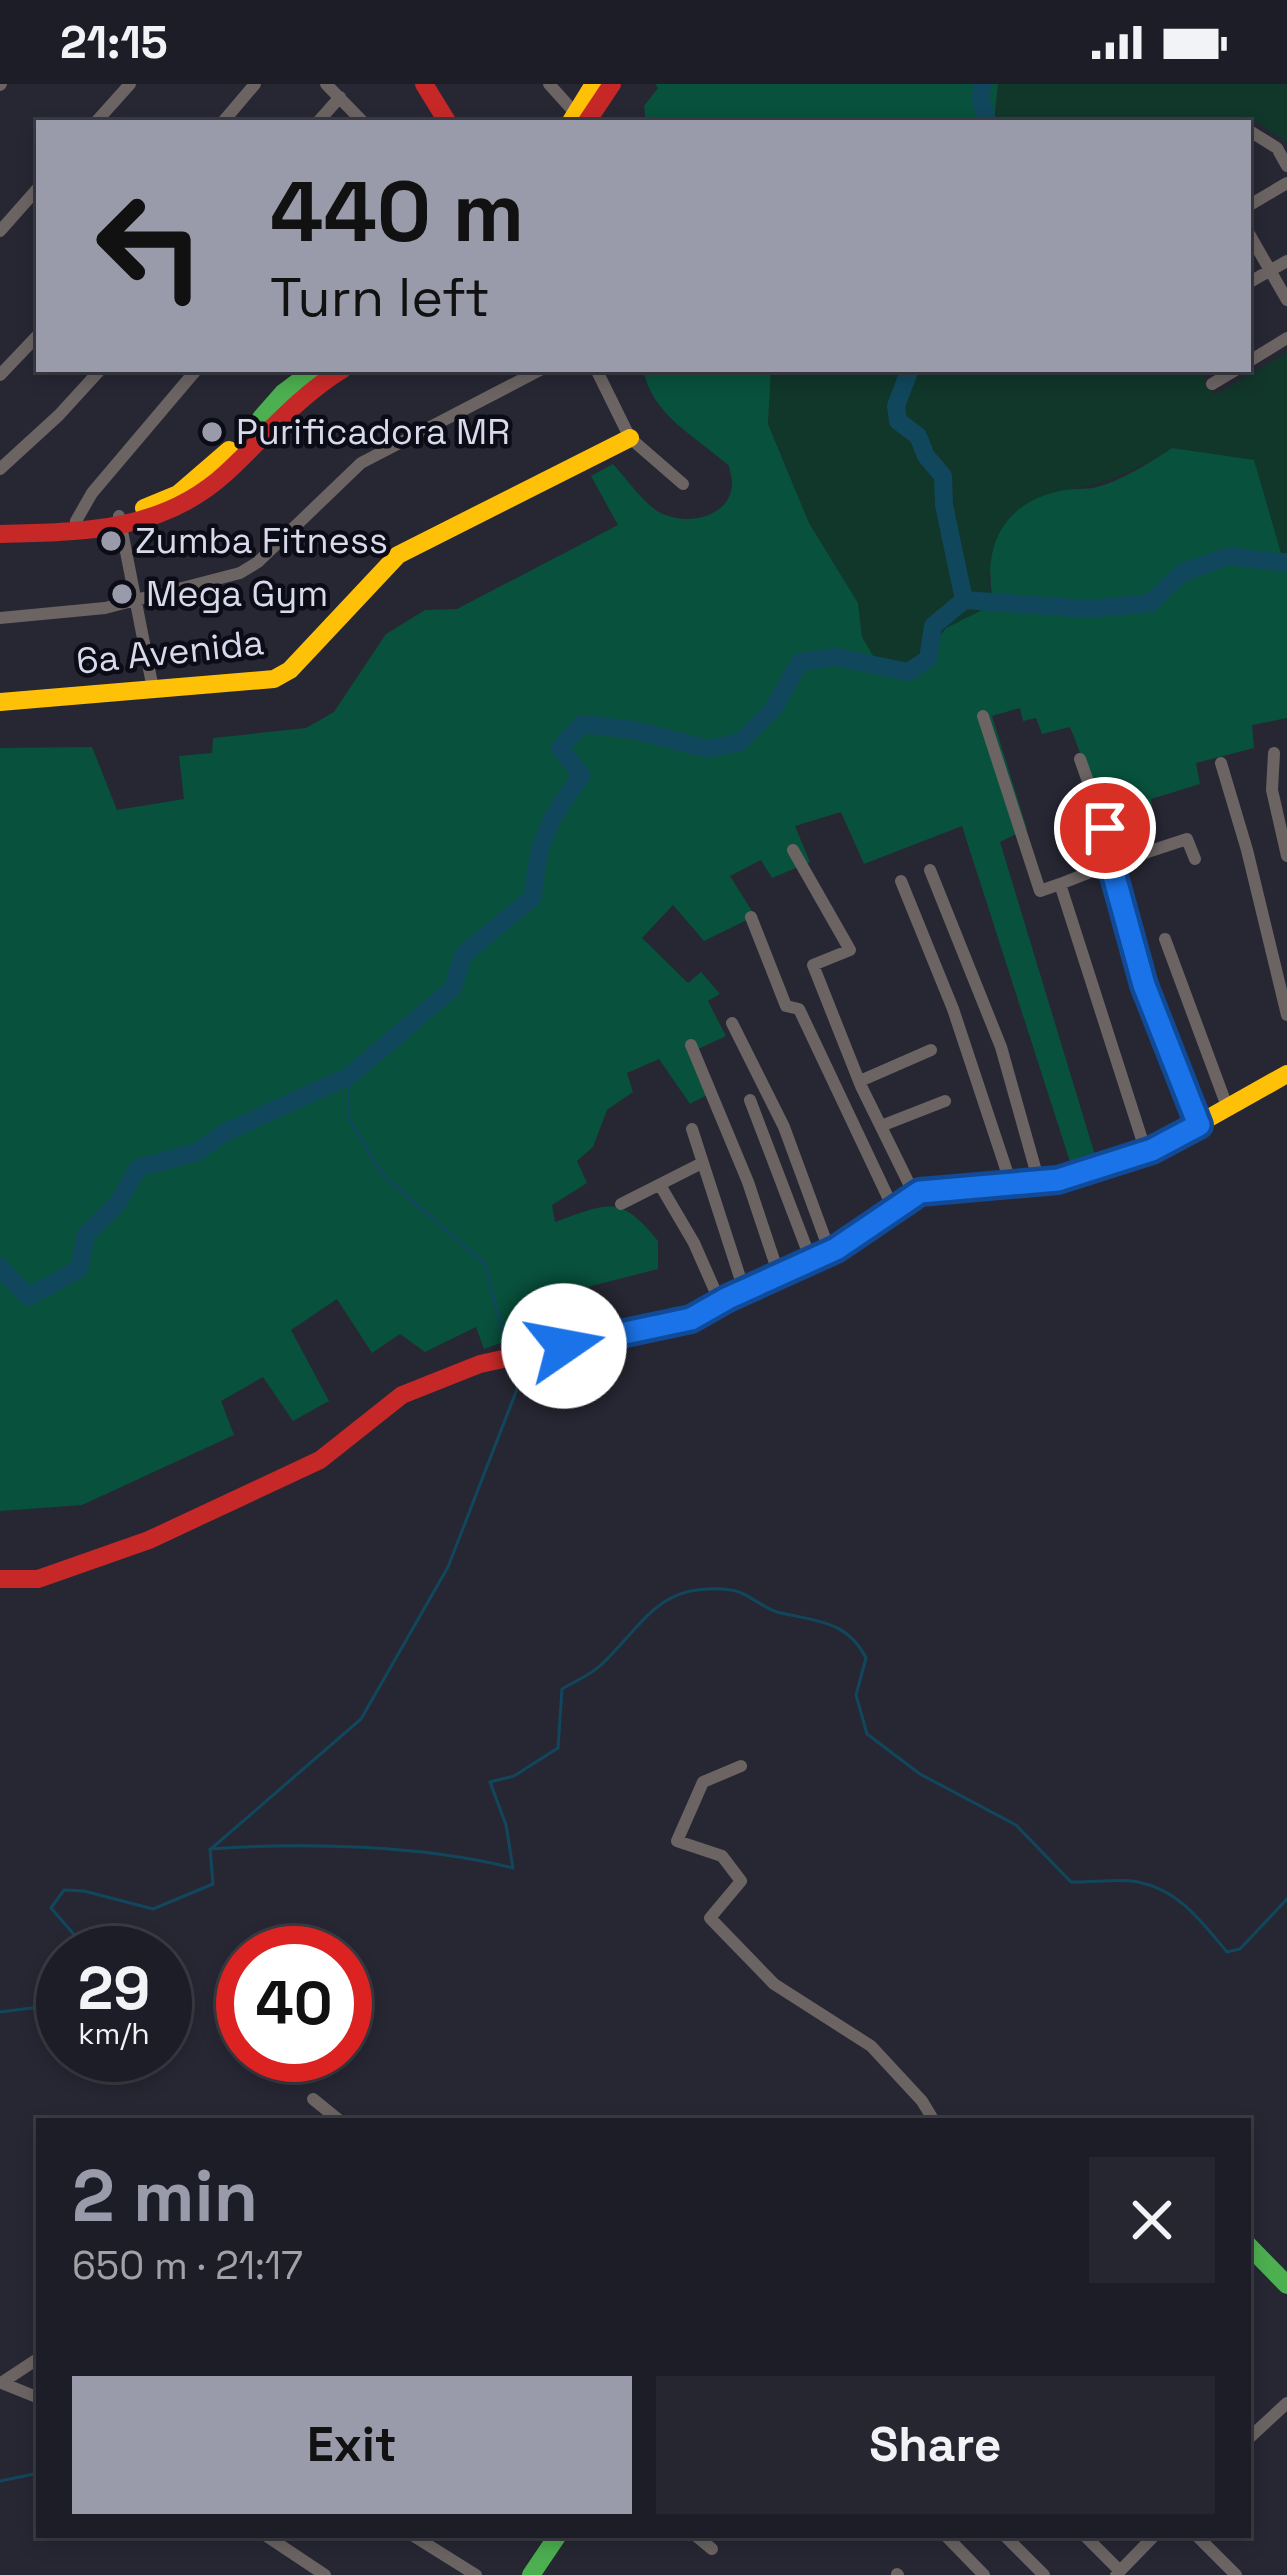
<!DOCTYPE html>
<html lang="en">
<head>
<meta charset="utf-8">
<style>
	:root { --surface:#1d1d27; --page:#25262f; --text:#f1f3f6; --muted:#a0a2a7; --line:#3b3b44; --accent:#9a9baa }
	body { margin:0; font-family:"Space Grotesk",sans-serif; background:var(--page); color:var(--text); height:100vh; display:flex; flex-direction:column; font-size:45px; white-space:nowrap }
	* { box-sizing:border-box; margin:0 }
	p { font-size:39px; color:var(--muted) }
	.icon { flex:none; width:66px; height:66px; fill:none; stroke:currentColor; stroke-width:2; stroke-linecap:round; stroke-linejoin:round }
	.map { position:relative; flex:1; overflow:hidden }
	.details { position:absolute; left:36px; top:2034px; width:1215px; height:420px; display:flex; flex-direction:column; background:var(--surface); border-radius:0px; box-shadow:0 6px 18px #0003,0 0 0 3px var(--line) }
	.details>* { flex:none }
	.guide { position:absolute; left:36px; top:36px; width:1215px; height:252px; border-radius:0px; box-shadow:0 6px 18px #0003,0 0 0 3px var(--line); background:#9a9baa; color:#111; overflow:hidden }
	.speed { position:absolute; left:36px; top:1842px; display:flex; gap:24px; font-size:60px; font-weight:700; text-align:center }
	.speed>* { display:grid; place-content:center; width:156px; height:156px; border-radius:50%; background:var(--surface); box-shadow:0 6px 18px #0003,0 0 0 3px var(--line); line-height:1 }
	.speed small { font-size:30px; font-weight:400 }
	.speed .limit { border:18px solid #d22; background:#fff; color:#111 }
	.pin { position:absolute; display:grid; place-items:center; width:102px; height:102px; color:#fff; margin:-51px; border:6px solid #fff; border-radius:50%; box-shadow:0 3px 12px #0007 }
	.me { position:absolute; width:132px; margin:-66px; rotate:78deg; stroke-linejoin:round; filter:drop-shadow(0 0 9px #0008) }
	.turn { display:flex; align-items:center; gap:42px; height:252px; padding:0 36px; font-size:54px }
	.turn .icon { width:156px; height:156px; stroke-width:2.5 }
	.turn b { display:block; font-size:84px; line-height:102px }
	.round { display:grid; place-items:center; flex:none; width:126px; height:126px; border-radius:0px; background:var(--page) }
	.head { display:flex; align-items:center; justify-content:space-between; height:204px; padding:0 36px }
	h1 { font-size:72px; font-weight:600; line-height:90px; color:var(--accent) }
	.button { display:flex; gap:24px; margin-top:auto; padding:24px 36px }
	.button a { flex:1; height:138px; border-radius:0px; background:var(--accent); color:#111; font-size:48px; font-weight:600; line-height:138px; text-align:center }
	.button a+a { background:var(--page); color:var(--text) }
	.status { display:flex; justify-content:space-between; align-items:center; height:84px; padding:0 60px; background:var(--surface); direction:ltr }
	.status svg { height:33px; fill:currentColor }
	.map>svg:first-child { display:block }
</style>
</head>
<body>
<div class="status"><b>21:15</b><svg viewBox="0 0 49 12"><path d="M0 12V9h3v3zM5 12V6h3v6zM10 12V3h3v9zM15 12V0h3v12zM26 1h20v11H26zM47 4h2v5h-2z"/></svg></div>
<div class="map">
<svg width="1287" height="2491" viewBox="0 0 1287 2491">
	<rect width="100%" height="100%" fill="#272734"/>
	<path fill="#11362a" d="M998,0H1287V59L1257,38L1242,36L994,39Z
		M1287,268V469L1281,470L1254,377L1172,364C1134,388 1103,402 1058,407L987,491L994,520L946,544L914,583L882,588L862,553L858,519L809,439L768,340L771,285H1148L1151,290L1161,285H1198L1215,311Z"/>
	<path fill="#08513c" d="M655,0H998L994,39H646L644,22L658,4Z
		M643,285H771L768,340L809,439L858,519L862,553L882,587L914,583L946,544L994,520C981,467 1001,419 1060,407C1072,404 1085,406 1097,403C1125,395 1149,379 1172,364L1254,376L1281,469H1287V634L1252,641L1254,664L1196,679L1200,700L1151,715L1153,728L1109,742L1070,643L1042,650L1036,634L1023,637L1020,624L992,632L1027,745L1000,758L1098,1081L1073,1087L962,742L864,780L841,728L795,742L810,778L772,794L761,776L730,792L755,832L704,857L673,821L642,854L688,899L701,888L720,910L708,917L726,952L698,965L716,1006L690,1020L659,975L627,989L633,1008L607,1026L593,1063L577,1077L587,1099L552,1121L555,1138C609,1119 620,1110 658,1157V1185L568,1208L582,1242L518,1253L484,1265L476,1243L425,1268L400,1250L372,1269L337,1215L291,1246L329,1317L293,1337L263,1293L221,1317L234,1351L82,1421L0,1427V664L92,663L117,726L184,715L179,672L212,669L213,654L306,644L334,628L386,550L425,526L457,525L618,441L591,392L613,380C626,394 638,412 653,424C676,443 728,438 732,402C733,395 730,389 729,382C696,352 652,332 643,285Z"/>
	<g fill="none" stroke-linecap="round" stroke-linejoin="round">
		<path stroke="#11475c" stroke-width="3" d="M349,992L348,1033L382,1090L485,1180L504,1254
			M212,1764L361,1635L448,1483L519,1300
			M90,1869L51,1824L64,1806L84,1807L153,1825L213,1800L210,1765C305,1758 421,1761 513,1784L506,1741L490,1698L514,1692L558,1664L562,1605C575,1597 591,1591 602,1580C646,1538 659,1497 731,1506C749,1508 763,1526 781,1529C818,1537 848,1538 866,1574L856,1611L867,1650L920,1690L1016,1741L1071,1798C1092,1799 1117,1794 1138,1798C1179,1806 1201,1837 1227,1868L1240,1865L1287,1815
			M0,1928L63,1920
			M0,2397L39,2389"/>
		<path stroke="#11475c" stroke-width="18" d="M982,0L981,16L988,39
			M964,516L1089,525L1150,519L1182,489L1228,472L1287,479
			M0,1183L28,1213L79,1185L86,1150L117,1120L138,1084L197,1068L226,1048L349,992L453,904L463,871L533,813C537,760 548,733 582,692L560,664L582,640L634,646L708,665L740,658L773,625L800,578L836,573L908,588L928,575L933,542L964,516L944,421L943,392L926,372L918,352L898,337L896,322L910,285"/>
		<path stroke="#6b6462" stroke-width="12" d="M326,0L364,39
			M549,0L576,30
			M0,1L1,0
			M95,39L130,0
			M222,39L255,0
			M317,39L340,13
			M1248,46L1277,64L1287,82
			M1248,122L1287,99
			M0,147L39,103
			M1248,148L1287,216
			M1248,199L1287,177
			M1248,278L1287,254
			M596,285L630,354L683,400
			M0,291L39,250
			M1212,300L1237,285
			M0,385L59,331L101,285
			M119,432L153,605
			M76,437L92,409L197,285
			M0,534L105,524L240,489L258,478L361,379L542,285
			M983,632L1040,807L1060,800
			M1274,669L1272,706L1287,772
			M1080,675L1117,779
			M1221,679L1247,766L1287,931
			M793,766L850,866L813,881L861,1002L915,1112
			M1195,775L1187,755L1111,780L1145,901L1199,1041
			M1111,780L1060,800L1146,1068
			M930,786L1001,963L1039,1098
			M901,797L953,925L1011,1100
			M751,833L786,922L799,925L894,1126
			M1165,855L1228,1025
			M732,939L784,1043L830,1168
			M691,961L748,1098L779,1191
			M860,997L931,966
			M750,1016L811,1176
			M881,1042L945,1017
			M692,1045L744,1206
			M660,1101L694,1159L720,1218
			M621,1120L702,1079
			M741,1682L703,1698L677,1757L722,1772L741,1797L710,1834L774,1900L871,1962L922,2017L934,2037
			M313,2015L340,2037
			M1,2299L39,2274
			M2,2299L39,2314
			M1248,2355L1287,2319
			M265,2451L325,2491
			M412,2451L476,2491
			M695,2451L712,2465
			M945,2451L984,2491
			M1004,2451L1044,2491
			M1084,2451L1120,2487
			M1196,2451L1236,2491
			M897,2490L898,2491
			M1116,2491L1155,2451"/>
		<path stroke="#4caf50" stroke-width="18" d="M261,334L283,309L315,285
			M1248,2161L1287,2201
			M531,2491L558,2451"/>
		<path stroke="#ffc107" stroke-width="18" d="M570,39L594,0
			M144,424L178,410L229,366
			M0,618L274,595L290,586L398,471L630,354
			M651,1243L691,1235L728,1213L836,1165L920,1108L1058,1096L1152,1066L1287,990"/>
		<path stroke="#c62828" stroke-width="18" d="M424,0L448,39
			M586,39L612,0
			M0,450C82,448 162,448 226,389C265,353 297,313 343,285
			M0,1495H38L149,1456L320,1376L402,1311L480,1280L651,1243"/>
	</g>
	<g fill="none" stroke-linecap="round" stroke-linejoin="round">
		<g stroke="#114b97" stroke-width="30">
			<path id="route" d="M564,1262L691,1235L728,1214L836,1165L920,1108L1058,1096L1152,1066L1199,1041L1144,901L1111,781L1117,778L1105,744"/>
		</g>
		<use href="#route" stroke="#1a73e8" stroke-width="21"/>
	</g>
	<g fill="#9a9baa" stroke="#0c0c17" stroke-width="4.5">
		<circle cx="212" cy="348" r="12"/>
		<circle cx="111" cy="457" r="12"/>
		<circle cx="122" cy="510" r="12"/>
	</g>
	<g text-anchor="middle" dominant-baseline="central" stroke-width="9" stroke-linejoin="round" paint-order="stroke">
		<g font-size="36" fill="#d8d9ea" stroke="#0c0c17" text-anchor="start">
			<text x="236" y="348">Purificadora MR</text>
			<text x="135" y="457">Zumba Fitness</text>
			<text x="146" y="510">Mega Gym</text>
		</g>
		<g font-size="36" fill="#d8d9ea" stroke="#0c0c17">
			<text transform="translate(170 568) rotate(-6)">6a Avenida</text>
		</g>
	</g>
</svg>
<div class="speed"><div>29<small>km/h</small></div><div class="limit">40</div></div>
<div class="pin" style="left:1105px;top:744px;background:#d93025"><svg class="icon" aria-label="arrive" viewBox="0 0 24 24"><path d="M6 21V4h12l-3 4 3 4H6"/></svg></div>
<svg class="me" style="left:564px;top:1262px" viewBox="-20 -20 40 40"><circle r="19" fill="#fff"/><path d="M0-13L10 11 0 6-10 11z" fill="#1a73e8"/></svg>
<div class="guide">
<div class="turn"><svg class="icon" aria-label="left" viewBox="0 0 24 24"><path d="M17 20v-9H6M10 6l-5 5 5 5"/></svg><div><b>440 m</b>Turn left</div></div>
</div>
<section class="details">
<div class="head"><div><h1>2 min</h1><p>650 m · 21:17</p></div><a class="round"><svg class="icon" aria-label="close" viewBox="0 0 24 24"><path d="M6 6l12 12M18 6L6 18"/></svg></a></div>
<div class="button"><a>Exit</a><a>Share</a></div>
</section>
</div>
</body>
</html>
